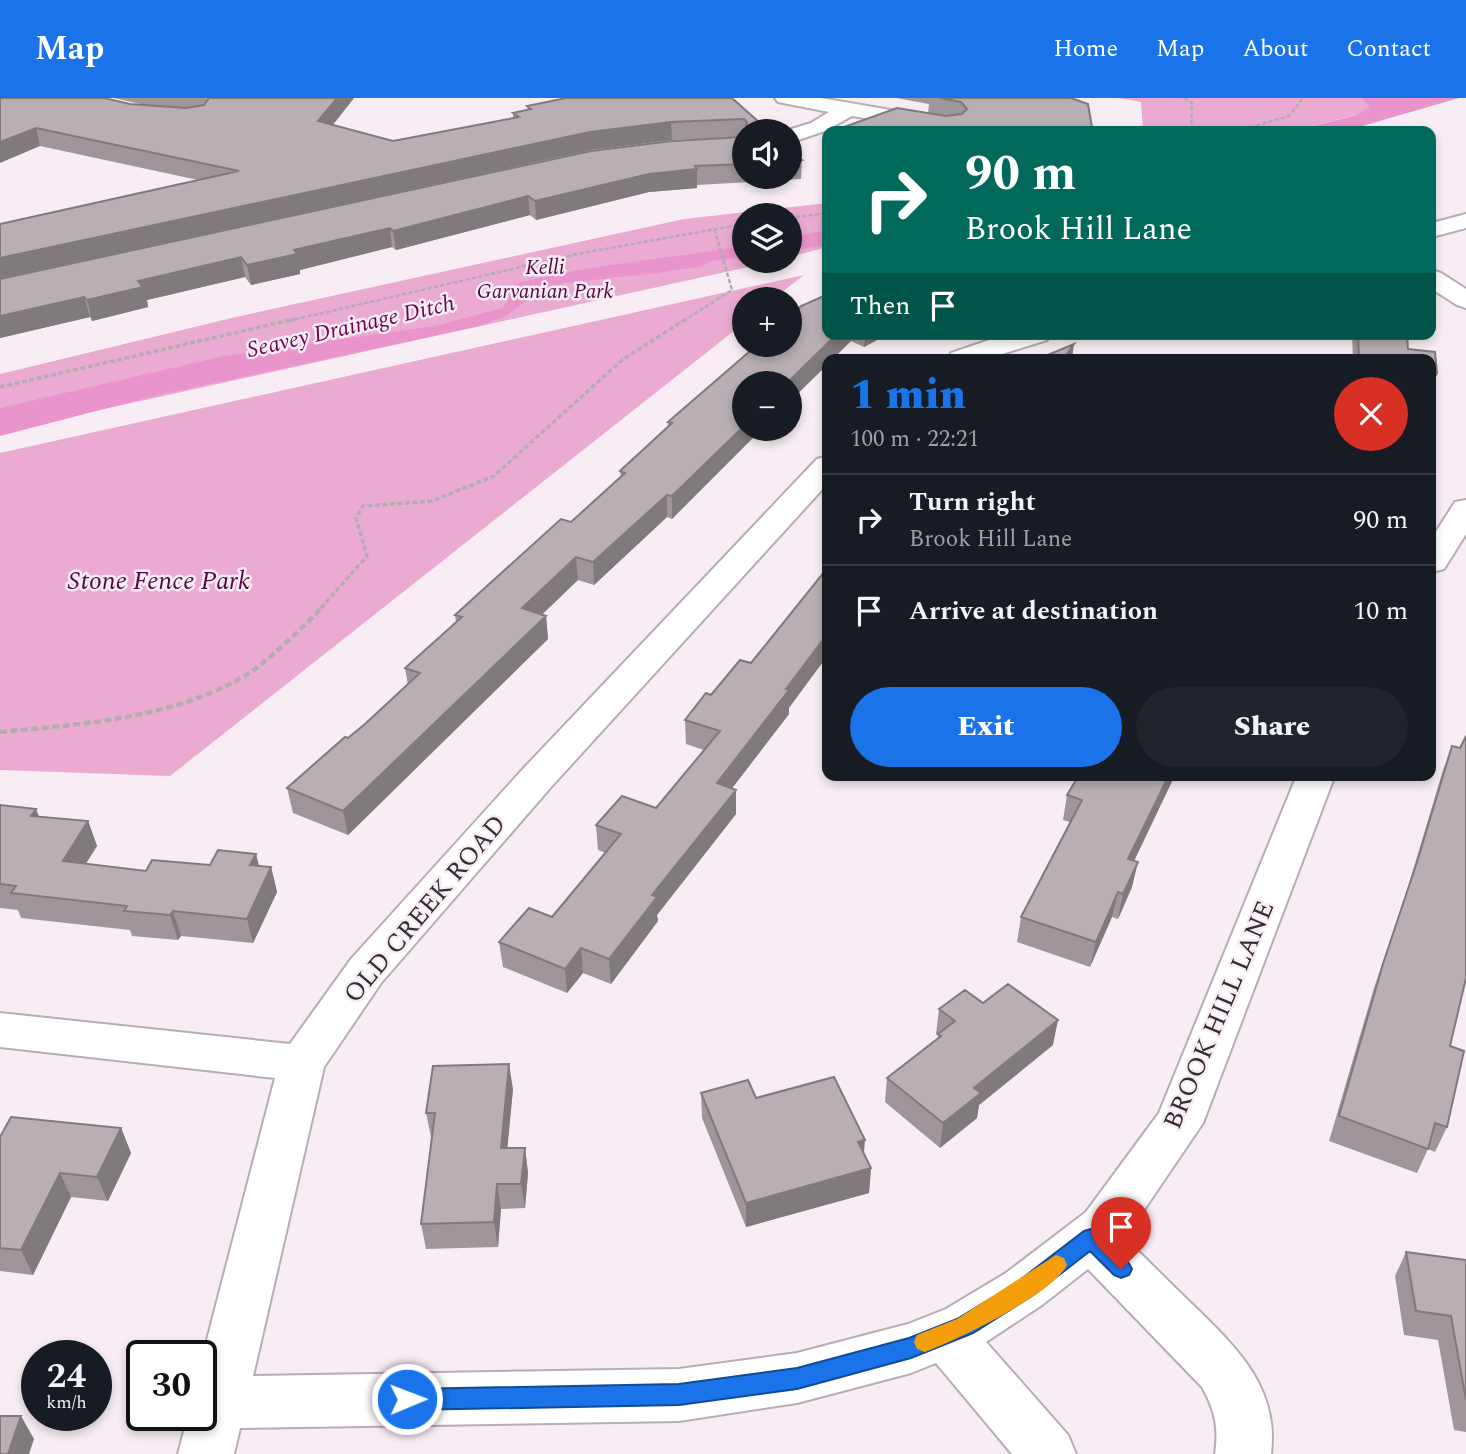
<!DOCTYPE html>
<html lang="en">
<head>
<meta charset="utf-8">
<style>
	:root { --surface:#171b24; --page:#20242c; --text:#f1f3f6; --muted:#9ea1a6; --line:#363941; --accent:#1a73e8 }
	body { margin:0; font-family:Spectral,serif; background:var(--page); color:var(--text); height:100vh; display:flex; flex-direction:column; font-size:26px; white-space:nowrap }
	* { box-sizing:border-box; margin:0 }
	p { font-size:23px; color:var(--muted) }
	.icon { flex:none; width:38px; height:38px; fill:none; stroke:currentColor; stroke-width:2; stroke-linecap:round; stroke-linejoin:round }
	.map { position:relative; flex:1; overflow:hidden }
	.details { position:absolute; left:822px; top:256px; width:614px; height:427px; display:flex; flex-direction:column; background:var(--surface); border-radius:14px; box-shadow:0 4px 10px #0003 }
	.details>* { flex:none }
	.top-card { position:absolute; left:822px; top:28px; width:614px; height:214px; border-radius:14px; box-shadow:0 4px 10px #0003; background:#00695c; color:#fff; overflow:hidden }
	.buttons { position:absolute; left:732px; top:21px; display:grid; gap:14px }
	.buttons a { display:grid; place-items:center; width:70px; height:70px; border-radius:50%; background:var(--surface); box-shadow:0 4px 10px #0003; font-size:35px }
	.speed { position:absolute; left:21px; top:1242px; display:flex; gap:14px; font-size:35px; font-weight:700; text-align:center }
	.speed>* { display:grid; place-content:center; width:91px; height:91px; border-radius:50%; background:var(--surface); box-shadow:0 4px 10px #0003; line-height:1 }
	.speed small { font-size:18px; font-weight:400 }
	.speed .limit { border:4px solid #111; border-radius:10px; background:#fff; color:#111 }
	.pin { position:absolute; display:grid; place-items:center; width:60px; height:60px; color:#fff; margin:-72px -30px; border-radius:50% 50% 50% 0; rotate:-45deg; box-shadow:0 0 7px #0007 }
	.pin .icon { rotate:45deg }
	.me { position:absolute; width:77px; margin:-38px; rotate:89deg; stroke-linejoin:round; filter:drop-shadow(0 0 5px #0008) }
	.turn { display:flex; align-items:center; gap:24px; height:147px; padding:0 28px; font-size:32px }
	.turn .icon { width:91px; height:91px; stroke-width:2.5 }
	.turn b { display:block; font-size:49px; line-height:60px }
	.then { display:flex; align-items:center; height:66px; padding:0 28px; background:#0003; gap:14px; font-size:26px }
	.round { display:grid; place-items:center; flex:none; width:74px; height:74px; border-radius:37px; background:var(--page) }
	.summary { display:flex; align-items:center; justify-content:space-between; height:119px; padding:0 28px }
	h1 { font-size:42px; font-weight:800; line-height:52px; color:var(--accent) }
	.action { display:flex; gap:14px; margin-top:auto; padding:14px 28px }
	.action a { flex:1; height:80px; border-radius:42px; background:var(--accent); color:#fff; font-size:28px; font-weight:800; line-height:80px; text-align:center }
	.action a+a { background:var(--page); color:var(--text) }
	ul { padding:0; list-style:none }
	li { display:flex; align-items:center; gap:21px; height:91px; padding:0 28px; border-top:2px solid var(--line) }
	li div { flex:1 }
	li b { display:block; font-size:26px }
	li em { font-style:normal }
	header { display:flex; align-items:center; gap:42px; box-sizing:border-box; height:98px; padding:0 35px; background:var(--accent); color:#fff }
	header strong { font-size:33px }
	nav { display:flex; gap:38px; margin-inline-start:auto; font-size:24px }
	.map>svg:first-child { display:block }
</style>
</head>
<body>
<header>
<strong>Map</strong>
<nav><a>Home</a><a>Map</a><a>About</a><a>Contact</a></nav>
</header>
<div class="map">
<svg width="1466" height="1356" viewBox="0 0 1466 1356">
	<rect width="100%" height="100%" fill="#f8edf4"/>
	<path fill="#ebaad2" d="M1118,0H1420L1293,33H1143L1141,4Z
		M828,105V149L789,159V117H744V163H775L0,334V276L236,219L684,121Z
		M804,177L773,201H744V225L170,678L0,672V355Z"/>
	<path fill="#e994ca" d="M1362,0H1459L1345,33H1293L1356,17L1370,9Z
		M828,132V147L789,153V139Z
		M744,148V159L711,163L702,168L658,175L564,185L541,192L506,218L479,228L150,299L0,338V310L224,258L435,228L503,210L518,185C593,166 668,161 744,148Z"/>
	<g fill="none" stroke-linecap="round" stroke-linejoin="round">
		<g stroke="#b7adb3" stroke-width="4">
			<path id="street" d="M775,0H821L931,19L938,21L942,25L938,29L931,31L852,18L825,33L789,45V33H785L811,25L829,14L778,4Z
				M1466,116V130L1432,139V125Z
				M1432,172L1441,175L1466,191V210L1457,207L1432,191Z
				M1007,236H1051L1047,242L986,261H947L951,255Z
				M828,358V385L551,689L381,885L324,969L253,1278L679,1271L797,1255L908,1226L946,1211L1006,1175L1086,1114L1159,1015L1297,677H1335L1203,1025L1125,1140C1148,1163 1171,1186 1195,1209C1238,1251 1279,1290 1271,1356H1215C1219,1330 1215,1312 1202,1289L1088,1171L1042,1207L986,1244L1068,1337L1076,1356H1012L936,1265L911,1275L797,1305L679,1323L240,1330L234,1356H178L188,1318H201V1265L275,980L0,949V915L290,946L351,861L523,671L817,361Z
				M1466,402V436L1444,471L1432,474V440L1455,404Z"/>
		</g>
		<path stroke="#b4acb1" stroke-width="2.5" stroke-dasharray="4.5 2" stroke-linecap="butt" d="M1184,0L1192,5L1191,33
			M1237,33L1289,18L1303,0
			M789,120L828,115
			M288,223L577,156L744,126
			M683,223L732,192L714,130"/>
		<path stroke="#b4acb1" stroke-width="3.5" stroke-dasharray="5 2.5" stroke-linecap="butt" d="M0,289L295,221
			M321,510L367,458L356,420L363,408L432,403L494,378L622,262L686,221"/>
		<path stroke="#b4acb1" stroke-width="4.5" stroke-dasharray="7 3.5" stroke-linecap="butt" d="M0,634C83,626 169,621 243,579C263,568 307,526 323,508"/>
		<use href="#street" fill="#fff" fill-rule="evenodd"/>
	</g>
	<path fill="#9e969a" d="M0,0L149,8L114,0H354L333,27L393,43L513,20V15L528,12L527,8L732,0L769,33H744V39L672,42L591,52L132,153L744,39V79H789V51L802,62L801,81L697,87V90L649,94L536,122L530,117L396,152L392,149L300,172V176L251,187L245,179L147,202L148,209L92,223L90,219L0,240V126L198,82L40,48Z
		M896,0H1071L1091,33H833L928,15L929,6Z
		M828,35V58L824,54V37Z
		M828,236H888L864,249L851,243L828,261V266L789,304V285L672,421L667,419L594,487L578,482L542,516L546,518L548,541L348,737L293,715L287,690L365,626L408,587L405,570L456,524L455,517L571,424L621,379L620,373L668,329V324Z
		M1352,236H1407L1408,251L1435,254L1437,275L1432,294V261H1353Z
		M711,597L789,610V616L732,690L736,716L657,817L658,823L611,886L583,875L567,895L503,869L499,844L552,819L606,755L598,752L596,727L656,710L704,652L686,646L685,622Z
		M1452,648L1460,650L1447,1029L1435,1054L1428,1051L1417,1075L1329,1043L1374,890L1408,789L1443,672Z
		M1175,677L1134,763L1132,789L1118,821L1112,819L1090,869L1017,844L1021,819L1070,724L1063,722L1067,697Z
		M0,707L36,711L39,719L88,723L97,748L85,766L146,773L210,767L256,756L259,768L271,769L277,794L253,845L181,838L178,842L132,838L130,832L21,820L18,812L0,810Z
		M983,905L1053,947L979,1007L977,1020L940,1050L885,1004L887,980L938,940V938L936,936L939,911Z
		M513,991L507,1050H525L528,1075L525,1110L501,1111L498,1149L426,1151L421,1126L432,1039H431L426,1015Z
		M701,995L756,1000L864,1055L871,1070L869,1095L746,1129L702,1020Z
		M121,1030L131,1055L108,1103L71,1099L33,1177L0,1173V1039Z
		M1406,1154L1466,1162V1334L1454,1332L1438,1242L1404,1237L1395,1178Z"/>
	<path fill="#817a7d" d="M337,0H354L321,41L318,23Z
		M671,24L672,42L591,52L0,181V160L590,34Z
		M1092,29L1091,33H1076Z
		M36,30L40,48L0,65V44Z
		M697,71V90L649,94L536,122L535,103L649,76Z
		M528,98L530,117L396,152L393,133Z
		M390,130L392,149L300,172V176L251,187L247,167L294,152Z
		M241,159L245,179L147,202L148,209L92,223L87,202L138,183Z
		M84,199L90,219L0,240V218Z
		M837,236H851V243L833,261H828V266L789,304V285H787Z
		M865,236H888L864,249Z
		M1074,246L1072,261H1063Z
		M1437,275L1432,294V283Z
		M744,328V331H762L672,421V398Z
		M667,397V419L594,487L593,464Z
		M576,459L578,482L524,534L522,510Z
		M546,518L548,541L348,737L343,713Z
		M828,535V557L789,610V616L717,710V685Z
		M1169,677H1175L1123,786L1128,761Z
		M736,692V716L657,817L658,823L611,886L609,861L652,797Z
		M36,711L45,735L31,718Z
		M88,723L97,748L72,788L63,763Z
		M256,756L262,780L250,767Z
		M1138,764L1132,789L1118,821L1123,796Z
		M271,769L277,794L253,845L247,821Z
		M1118,794L1112,819L1090,869L1096,844Z
		M173,813L181,838L178,842L170,817Z
		M581,850L583,875L567,895L565,871Z
		M1058,922L1053,947L979,1007L977,1020L940,1050L943,1025L974,990Z
		M509,966L513,991L505,1075L501,1050Z
		M121,1030L131,1055L108,1103L97,1079Z
		M865,1042L863,1067L858,1044Z
		M525,1050L528,1075L525,1110L521,1086Z
		M871,1070L869,1095L746,1129V1105Z
		M60,1075L71,1099L33,1177L21,1152Z
		M497,1086L501,1111L498,1149L494,1124Z
		M21,1318L34,1341L29,1356H8Z"/>
	<path fill="#b8aeb3" stroke="#817a7d" stroke-width="2" d="M0,0H104L130,6L186,10L204,7L209,0H337L318,23L393,43L519,19L513,15L531,11L527,8L566,0H732L769,33H745L747,24L744,21L671,24L590,34L0,160V126L239,73L36,30L0,44Z
		M940,0H1071L1088,6L1092,29L1076,33H833L897,10L946,18L962,16L967,11L961,4Z
		M744,39V66L695,68L697,71L649,76L535,103L528,98L393,133L390,130L294,152L297,156L247,167L241,159L138,183L143,189L87,202L84,199L0,218V181L591,53L672,43Z
		M789,51L802,62L789,63Z
		M828,196V236H837L787,285H744V328L672,398L667,397L593,464L576,459L522,510L546,518L343,713L287,690L345,639L348,640L365,626L420,575L405,570L462,519L455,517L561,421L571,424L625,375L620,373L672,325L668,324L757,247H789V219L801,208Z
		M1358,236H1407L1408,251L1435,254L1437,275L1432,283V261H1359Z
		M1074,246L1063,261H1038Z
		M828,469V535L786,591L789,592L717,685L736,692L652,797L657,799L609,861L581,850L565,871L499,844L529,810L552,819L621,736L596,727L622,698L656,710L720,633L685,622L706,595L711,597L740,562L751,565Z
		M1466,638V880L1450,948L1464,953L1447,1029L1435,1025L1428,1051L1339,1018L1383,866L1417,764L1452,648L1460,650Z
		M1079,677H1169L1128,761L1138,764L1123,796L1118,794L1096,844L1021,819L1082,702L1067,697Z
		M0,707L36,711L31,718L88,723L63,763L146,773L152,762L210,767L218,752L256,756L250,767L271,769L247,821L173,813L170,817L124,813L127,808L11,795L16,788L0,786Z
		M1008,886L1058,922L974,990L981,995L943,1025L887,980L941,938L938,936L955,923L939,911L965,892L983,905Z
		M509,966L501,1050H525L521,1086H497L494,1124L421,1126L435,1015H426L433,968Z
		M834,979L865,1042L858,1044L871,1070L746,1105L701,995L748,982L756,1000Z
		M11,1019L121,1030L97,1079L60,1075L21,1152L0,1150V1039Z
		M1406,1154L1466,1162V1302L1451,1218L1416,1213Z
		M0,1318H21L8,1356H0Z"/>
	<path fill="#1a73e8" stroke="#114b97" stroke-width="2" d="M1091,1131C1106,1136 1125,1157 1132,1171L1129,1177L1121,1180L1114,1177L1090,1153L1032,1198L973,1235L911,1260L797,1291L679,1307L407,1312L399,1309L395,1301L399,1294L407,1291L679,1286L797,1270L909,1240L957,1221L1016,1185L1084,1133Z"/>
	<path fill="#f59e0b" d="M1056,1157L1064,1160L1067,1167C1053,1196 957,1242 925,1254L917,1251L914,1244L917,1237L957,1221Z"/>
	<g text-anchor="middle" dominant-baseline="central" stroke-width="5" stroke-linejoin="round" paint-order="stroke">
		<g font-size="21" font-style="italic" fill="#540740" stroke="#f8edf4">
			<text x="545" y="170">Kelli<tspan x="545" dy="24">Garvanian Park</tspan></text>
		</g>
		<g font-size="23" font-style="italic" fill="#6d0252" stroke="#f8edf4">
			<text transform="translate(351 229) rotate(-13)">Seavey Drainage Ditch</text>
		</g>
		<g font-size="26" font-style="italic" fill="#540740" stroke="#f8edf4">
			<text x="159" y="483">Stone Fence Park</text>
		</g>
		<g font-size="26" fill="#322e31" stroke="#f8edf4">
			<text transform="translate(425 811) rotate(-50)">OLD CREEK ROAD</text>
			<text transform="translate(1219 917) rotate(-67)">BROOK HILL LANE</text>
		</g>
	</g>
</svg>
<div class="buttons">
<a><svg class="icon" aria-label="sound" viewBox="0 0 24 24"><path d="M4 9h4l5-4v14l-5-4H4zM17 9q2 3 0 6"/></svg></a>
<a><svg class="icon" aria-label="layers" viewBox="0 0 24 24"><path d="M12 4l9 5-9 5-9-5zM3 14l9 5 9-5"/></svg></a>
<a>+</a>
<a>−</a>
</div>
<div class="speed"><div>24<small>km/h</small></div><div class="limit">30</div></div>
<div class="pin" style="left:1121px;top:1171px;background:#d93025"><svg class="icon" aria-label="arrive" viewBox="0 0 24 24"><path d="M6 21V4h12l-3 4 3 4H6"/></svg></div>
<svg class="me" style="left:407px;top:1301px" viewBox="-20 -20 40 40"><circle r="17" fill="#1a73e8" stroke="#fff" stroke-width="3"/><path d="M0-11L8 9 0 5-8 9z" fill="#fff"/></svg>
<div class="top-card">
<div class="turn"><svg class="icon" aria-label="right" viewBox="0 0 24 24"><path d="M7 20v-9h11M14 6l5 5-5 5"/></svg><div><b>90 m</b>Brook Hill Lane</div></div>
<div class="then">Then<svg class="icon" aria-label="arrive" viewBox="0 0 24 24"><path d="M6 21V4h12l-3 4 3 4H6"/></svg></div>
</div>
<section class="details">
<div class="summary"><div><h1>1 min</h1><p>100 m · 22:21</p></div><a class="round" style="background:#d93025;color:#fff"><svg class="icon" aria-label="close" viewBox="0 0 24 24"><path d="M6 6l12 12M18 6L6 18"/></svg></a></div>
<ul>
<li><svg class="icon" aria-label="right" viewBox="0 0 24 24"><path d="M7 20v-9h11M14 6l5 5-5 5"/></svg><div><b>Turn right</b><p>Brook Hill Lane</p></div><em>90 m</em></li>
<li><svg class="icon" aria-label="arrive" viewBox="0 0 24 24"><path d="M6 21V4h12l-3 4 3 4H6"/></svg><div><b>Arrive at destination</b></div><em>10 m</em></li>
</ul>
<div class="action"><a>Exit</a><a>Share</a></div>
</section>
</div>
</body>
</html>
